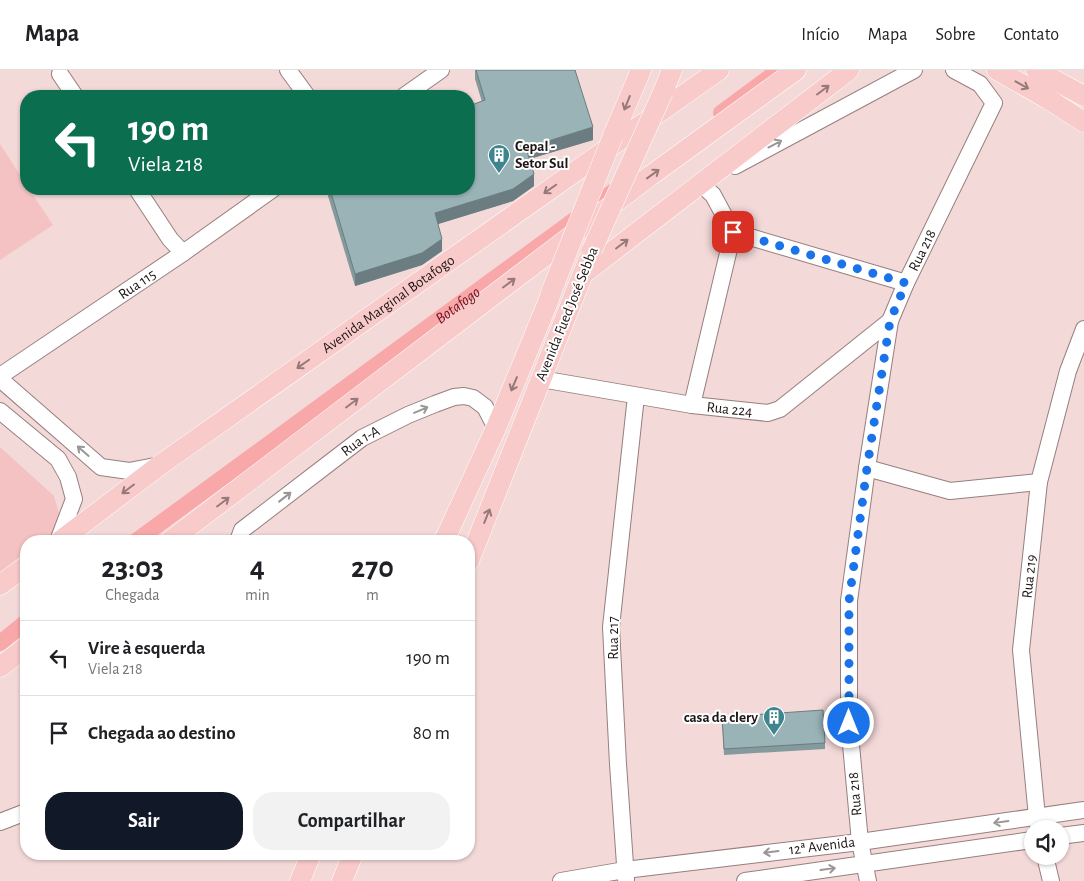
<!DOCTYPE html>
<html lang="pt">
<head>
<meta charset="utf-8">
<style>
	:root { --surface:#fff; --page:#f2f2f2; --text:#202124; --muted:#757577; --line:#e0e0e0; --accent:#111827 }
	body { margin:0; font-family:"Alegreya Sans",sans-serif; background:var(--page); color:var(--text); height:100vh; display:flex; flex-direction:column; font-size:19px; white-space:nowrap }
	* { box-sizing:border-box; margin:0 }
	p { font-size:16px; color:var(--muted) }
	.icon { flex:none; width:28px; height:28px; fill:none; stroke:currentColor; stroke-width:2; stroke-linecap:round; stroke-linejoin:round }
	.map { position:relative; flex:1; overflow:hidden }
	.sheet { position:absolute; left:20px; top:465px; width:455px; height:325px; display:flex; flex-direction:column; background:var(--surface); border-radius:20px; box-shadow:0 1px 4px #0004 }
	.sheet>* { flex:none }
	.guide { position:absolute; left:20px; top:20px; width:455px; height:105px; border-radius:20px; box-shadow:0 1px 4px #0004; background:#0b6e4f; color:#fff; overflow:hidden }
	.tools { position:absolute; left:1024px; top:750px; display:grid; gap:10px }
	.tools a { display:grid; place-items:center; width:45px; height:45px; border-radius:50%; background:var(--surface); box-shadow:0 1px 4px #0004; font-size:25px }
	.pin { position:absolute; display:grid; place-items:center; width:42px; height:42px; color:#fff; margin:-21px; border-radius:10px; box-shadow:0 2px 8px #0006 }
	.me { position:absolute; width:55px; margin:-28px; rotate:0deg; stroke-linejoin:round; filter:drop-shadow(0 0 4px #0008) }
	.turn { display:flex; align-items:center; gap:18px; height:105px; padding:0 25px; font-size:22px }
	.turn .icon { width:65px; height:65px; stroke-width:2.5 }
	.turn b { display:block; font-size:35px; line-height:42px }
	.eta { display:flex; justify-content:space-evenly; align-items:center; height:85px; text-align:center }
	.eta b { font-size:30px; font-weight:700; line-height:35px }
	.action { display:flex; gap:10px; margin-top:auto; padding:10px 25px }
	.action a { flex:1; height:58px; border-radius:20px; background:var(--accent); color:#fff; font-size:20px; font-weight:700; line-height:58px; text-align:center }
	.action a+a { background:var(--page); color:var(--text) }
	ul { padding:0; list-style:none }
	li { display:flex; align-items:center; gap:15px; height:75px; padding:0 25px; border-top:1px solid var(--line) }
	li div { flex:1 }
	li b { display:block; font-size:19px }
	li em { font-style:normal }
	header { display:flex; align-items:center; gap:30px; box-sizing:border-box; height:70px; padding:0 25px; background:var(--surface); border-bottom:1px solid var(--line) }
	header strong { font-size:24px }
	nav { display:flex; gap:28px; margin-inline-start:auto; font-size:18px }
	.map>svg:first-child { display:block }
</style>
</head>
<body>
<header>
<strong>Mapa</strong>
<nav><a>Início</a><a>Mapa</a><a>Sobre</a><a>Contato</a></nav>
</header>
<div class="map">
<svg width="1084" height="811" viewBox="0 0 1084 811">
	<rect width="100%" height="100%" fill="#f4d9d9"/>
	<path fill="#f4c2c2" d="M0,74L26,114V119H29L53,155L0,190Z
		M0,377L54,426L60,447L52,471H26V491L0,508Z"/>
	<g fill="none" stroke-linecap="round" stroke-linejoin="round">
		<g stroke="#f9a8a9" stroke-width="16">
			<path d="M721,43L779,0"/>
			<path id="s1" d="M136,471L622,115"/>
			<path d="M0,573L26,552"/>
		</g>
		<g stroke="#977f7f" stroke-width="18">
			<g id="minor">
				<path d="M288,0L307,26"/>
				<path d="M60,4L75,26"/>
				<path d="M404,26L441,0"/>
				<path d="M735,96L914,0"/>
				<path d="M711,108L701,114L713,125L733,162"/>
				<path d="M137,119L170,169L183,183"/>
				<path d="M733,162L906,213"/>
				<path id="s2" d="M0,306L183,183L273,119"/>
				<path d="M0,309L101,397L129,401L160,395"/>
				<path id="s3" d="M541,309L692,335L768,343L780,339L890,251"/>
				<path d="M692,335L733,162"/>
				<path d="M0,341L58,389L68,407L74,429L58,471"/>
				<path d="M867,398L950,421L1039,412"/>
				<path id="s4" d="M238,471L242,460L362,368L408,345L435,334L454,327L464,326L473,328L485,337L496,358"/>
				<path d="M0,752L26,742"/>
				<path id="s5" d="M1039,759L1037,747L1021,580L1039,412L1068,301L1084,259"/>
				<path d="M1060,766L1084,763"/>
				<path d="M1045,786L1051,811"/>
				<path d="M626,809L618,694L611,557L636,326"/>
				<path d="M561,811L625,800L860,772L1084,740"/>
				<path d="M745,811L1032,770"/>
				<path id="s6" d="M868,811L860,772L849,653V531L867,398L890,251L906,213L994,33L980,14L954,0"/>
			</g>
		</g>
		<g stroke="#fff" stroke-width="21">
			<g id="major">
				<path d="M997,0L1048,29L1084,52"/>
				<path d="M1036,0L1084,26"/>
				<path d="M663,22L672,0"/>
				<path d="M613,66L641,0"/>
				<path d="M583,204L849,0"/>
				<path id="s7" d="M60,471L160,395L719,0"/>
				<path d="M170,471L650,106L796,0"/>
				<path d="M444,471L496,358L548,232L552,220"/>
				<path d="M469,491L588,191"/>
				<path d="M0,515L26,496"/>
				<path d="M0,597L26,577"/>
				<path d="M300,811L311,784"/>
				<path d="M342,811L353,784"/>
			</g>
		</g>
		<use href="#minor" stroke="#fff" stroke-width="16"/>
		<use href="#major" stroke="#f8caca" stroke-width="20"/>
		<g stroke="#fff" stroke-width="21" stroke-linecap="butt">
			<path id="major-bridge" d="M592,180L663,22
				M552,220L613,66"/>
		</g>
		<use href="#major-bridge" stroke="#f8caca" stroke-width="20"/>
	</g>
	<path fill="#849a9d" d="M475,0H575L593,70L529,89L534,116L513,131L438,154L442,181L422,195L355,216L328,126V119H469L482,32L475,9Z
		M722,647L825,673V679L724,685Z"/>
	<path fill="#6b7d80" d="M593,57V70L526,90V78Z
		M534,104V116L513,131L435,155V143Z
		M442,169V181L422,195L355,216V204Z"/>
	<path fill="#99b3b7" stroke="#6b7d80" d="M476,0H575L593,57L526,78L534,104L513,119L435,143L442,169L422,183L355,204L330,119H469V36L485,30Z
		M823,640L825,673L724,679L722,647Z"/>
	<defs><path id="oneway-shaft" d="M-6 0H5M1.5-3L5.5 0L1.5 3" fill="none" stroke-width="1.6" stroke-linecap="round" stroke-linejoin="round" transform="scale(1.25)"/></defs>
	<g stroke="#967979">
		<use href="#oneway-shaft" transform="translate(1022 15) rotate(29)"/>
		<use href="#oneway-shaft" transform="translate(823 20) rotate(-37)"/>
		<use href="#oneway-shaft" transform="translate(627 33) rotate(112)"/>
		<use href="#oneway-shaft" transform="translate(653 104) rotate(-36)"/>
		<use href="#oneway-shaft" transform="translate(550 119) rotate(145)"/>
		<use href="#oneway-shaft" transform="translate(622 174) rotate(-37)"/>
		<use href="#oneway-shaft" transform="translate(509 213) rotate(-37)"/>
		<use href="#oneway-shaft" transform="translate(303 294) rotate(145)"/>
		<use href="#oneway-shaft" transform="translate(514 314) rotate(113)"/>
		<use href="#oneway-shaft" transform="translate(352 333) rotate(-37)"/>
		<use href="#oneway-shaft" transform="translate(128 419) rotate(143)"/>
		<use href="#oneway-shaft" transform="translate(223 432) rotate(-37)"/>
		<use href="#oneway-shaft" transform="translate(487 446) rotate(-68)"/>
	</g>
	<g stroke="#9a9696">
		<use href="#oneway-shaft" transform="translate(775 74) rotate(-28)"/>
		<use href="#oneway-shaft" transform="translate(421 340) rotate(-23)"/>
		<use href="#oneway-shaft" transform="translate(83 381) rotate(-139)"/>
		<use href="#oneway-shaft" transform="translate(285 427) rotate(-38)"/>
		<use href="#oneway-shaft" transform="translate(1001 752) rotate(172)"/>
		<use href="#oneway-shaft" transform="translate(771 782) rotate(173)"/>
		<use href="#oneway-shaft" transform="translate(828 799) rotate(-8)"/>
	</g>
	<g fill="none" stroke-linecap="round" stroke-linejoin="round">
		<path stroke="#1a73e8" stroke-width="9" stroke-dasharray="0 16.2" d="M733,162L906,213L890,251L867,398L849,531V653"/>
	</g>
	<defs>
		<g id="building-pin" transform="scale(1.125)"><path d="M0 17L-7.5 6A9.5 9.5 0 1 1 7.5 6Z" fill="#3e858e" stroke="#fff"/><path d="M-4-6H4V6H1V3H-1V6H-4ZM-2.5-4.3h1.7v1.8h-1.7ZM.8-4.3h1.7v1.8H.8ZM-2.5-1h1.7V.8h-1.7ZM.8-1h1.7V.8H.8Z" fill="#fff"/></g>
	</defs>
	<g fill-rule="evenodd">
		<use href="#building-pin" x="499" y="85"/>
		<use href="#building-pin" x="774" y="647"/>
	</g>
	<g text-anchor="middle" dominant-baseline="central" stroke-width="4" stroke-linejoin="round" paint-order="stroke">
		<g font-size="15" font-weight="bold" fill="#1f1616" stroke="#fff" text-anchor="start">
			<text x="515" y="76">Cepal -<tspan x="515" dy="17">Setor Sul</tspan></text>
			<text x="758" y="647" text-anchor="end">casa da clery</text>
		</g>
		<g font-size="15" fill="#1f1616" stroke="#fff">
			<text stroke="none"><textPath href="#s6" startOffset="642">Rua 218</textPath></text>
			<text stroke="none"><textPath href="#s2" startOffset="165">Rua 115</textPath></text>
			<text stroke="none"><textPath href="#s7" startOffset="405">Avenida Marginal Botafogo</textPath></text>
			<text transform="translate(567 244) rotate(-68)">Avenida Fued José Sebba</text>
			<text stroke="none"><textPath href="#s3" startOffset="191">Rua 224</textPath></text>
			<text stroke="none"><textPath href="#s4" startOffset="160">Rua 1-A</textPath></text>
			<text stroke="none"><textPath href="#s5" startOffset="254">Rua 219</textPath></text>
			<text transform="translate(613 568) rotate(-90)">Rua 217</text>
			<text transform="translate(855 724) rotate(-95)">Rua 218</text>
			<text transform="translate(822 776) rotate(-7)">12ª Avenida</text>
		</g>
		<g font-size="16" font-style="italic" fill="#6e1120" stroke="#fff">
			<text stroke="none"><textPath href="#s1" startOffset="399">Botafogo</textPath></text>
		</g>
	</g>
</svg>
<div class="tools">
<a><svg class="icon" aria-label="sound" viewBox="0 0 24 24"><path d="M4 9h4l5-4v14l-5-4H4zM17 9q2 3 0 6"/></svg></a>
</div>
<div class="pin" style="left:733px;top:162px;background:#d93025"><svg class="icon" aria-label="arrive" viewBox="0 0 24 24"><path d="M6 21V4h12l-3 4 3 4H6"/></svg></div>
<svg class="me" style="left:849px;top:653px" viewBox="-20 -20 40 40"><circle r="17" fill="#1a73e8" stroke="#fff" stroke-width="3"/><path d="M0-11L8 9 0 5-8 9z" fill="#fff"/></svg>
<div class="guide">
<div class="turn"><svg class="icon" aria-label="left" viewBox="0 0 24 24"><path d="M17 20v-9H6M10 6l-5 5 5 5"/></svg><div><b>190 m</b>Viela 218</div></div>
</div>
<section class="sheet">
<div class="eta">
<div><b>23:03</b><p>Chegada</p></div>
<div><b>4</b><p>min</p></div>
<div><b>270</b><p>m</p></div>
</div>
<ul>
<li><svg class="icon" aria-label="left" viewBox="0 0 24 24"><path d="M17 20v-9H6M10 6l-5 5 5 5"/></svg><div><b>Vire à esquerda</b><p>Viela 218</p></div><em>190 m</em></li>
<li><svg class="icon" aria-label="arrive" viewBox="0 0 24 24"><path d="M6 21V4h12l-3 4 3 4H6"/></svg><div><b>Chegada ao destino</b></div><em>80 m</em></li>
</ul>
<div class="action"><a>Sair</a><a>Compartilhar</a></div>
</section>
</div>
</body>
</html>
